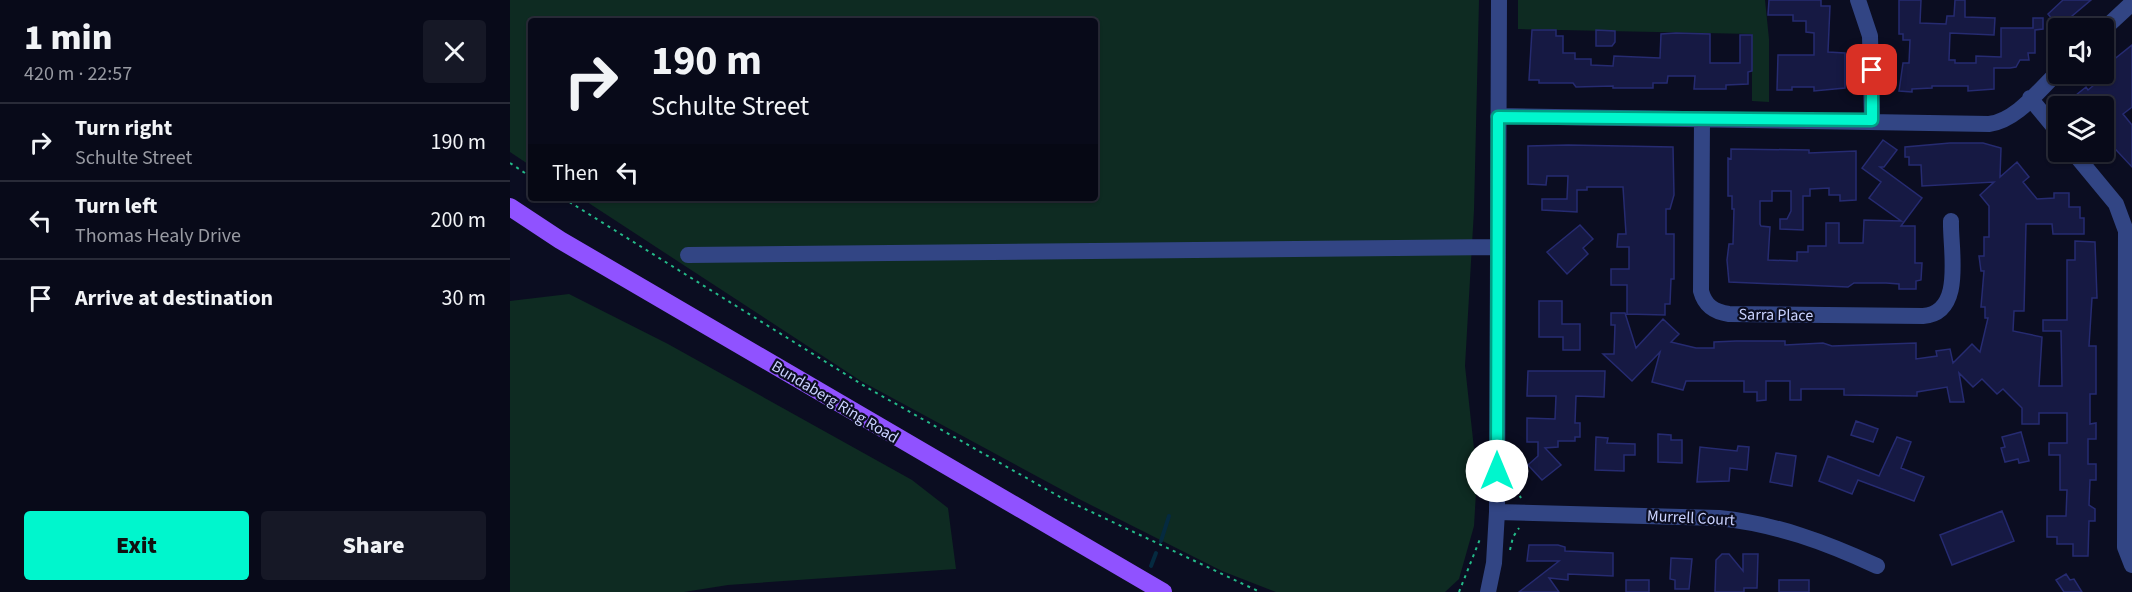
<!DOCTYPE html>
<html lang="en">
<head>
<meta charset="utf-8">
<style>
	:root { --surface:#080a19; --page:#161826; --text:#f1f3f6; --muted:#989aa2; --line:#292b38; --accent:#00f6cd }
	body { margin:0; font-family:"Source Sans 3",sans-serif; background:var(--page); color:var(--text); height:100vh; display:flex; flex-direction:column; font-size:22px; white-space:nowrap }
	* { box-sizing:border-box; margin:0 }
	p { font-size:20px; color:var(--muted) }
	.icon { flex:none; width:33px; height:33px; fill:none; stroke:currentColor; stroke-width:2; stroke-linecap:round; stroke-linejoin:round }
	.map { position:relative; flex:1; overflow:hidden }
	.panel { display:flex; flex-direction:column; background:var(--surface); width:510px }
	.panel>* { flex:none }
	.banner { position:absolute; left:18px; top:18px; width:570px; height:183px; border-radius:6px; box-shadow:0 2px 4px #0004,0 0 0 2px var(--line); background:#080a19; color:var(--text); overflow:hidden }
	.buttons { position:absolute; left:1538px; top:18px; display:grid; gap:12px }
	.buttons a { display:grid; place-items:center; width:66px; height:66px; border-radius:6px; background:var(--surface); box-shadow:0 2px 4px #0004,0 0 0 2px var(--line); font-size:30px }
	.pin { position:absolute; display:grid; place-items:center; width:51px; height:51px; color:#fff; margin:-26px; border-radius:12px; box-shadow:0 3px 9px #0006 }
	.me { position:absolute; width:66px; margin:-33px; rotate:0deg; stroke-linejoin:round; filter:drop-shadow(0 0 4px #0008) }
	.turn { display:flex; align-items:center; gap:21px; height:126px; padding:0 24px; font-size:27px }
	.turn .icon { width:78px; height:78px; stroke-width:2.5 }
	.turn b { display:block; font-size:42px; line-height:51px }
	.then { display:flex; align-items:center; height:57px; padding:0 24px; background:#0003; gap:12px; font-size:22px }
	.round { display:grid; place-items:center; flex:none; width:63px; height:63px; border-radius:6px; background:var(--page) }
	.headline { display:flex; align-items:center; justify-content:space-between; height:102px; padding:0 24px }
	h1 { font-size:36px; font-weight:800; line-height:45px }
	.action { display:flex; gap:12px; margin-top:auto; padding:12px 24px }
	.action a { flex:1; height:69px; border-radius:6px; background:var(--accent); color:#111; font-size:24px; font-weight:800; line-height:69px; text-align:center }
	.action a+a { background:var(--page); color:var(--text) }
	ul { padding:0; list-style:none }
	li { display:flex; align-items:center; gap:18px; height:78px; padding:0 24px; border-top:2px solid var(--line) }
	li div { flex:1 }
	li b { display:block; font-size:22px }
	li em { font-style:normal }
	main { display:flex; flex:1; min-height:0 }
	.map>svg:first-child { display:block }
</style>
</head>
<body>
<main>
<section class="panel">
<div class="headline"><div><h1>1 min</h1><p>420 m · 22:57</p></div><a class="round"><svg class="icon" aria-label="close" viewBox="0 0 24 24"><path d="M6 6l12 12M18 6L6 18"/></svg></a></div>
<ul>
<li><svg class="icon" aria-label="right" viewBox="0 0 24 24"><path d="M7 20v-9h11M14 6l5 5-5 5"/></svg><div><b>Turn right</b><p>Schulte Street</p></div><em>190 m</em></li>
<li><svg class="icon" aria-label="left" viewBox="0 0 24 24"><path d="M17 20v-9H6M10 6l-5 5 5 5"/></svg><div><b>Turn left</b><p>Thomas Healy Drive</p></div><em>200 m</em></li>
<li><svg class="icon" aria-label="arrive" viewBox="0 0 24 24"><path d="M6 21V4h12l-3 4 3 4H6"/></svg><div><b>Arrive at destination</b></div><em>30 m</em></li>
</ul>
<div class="action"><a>Exit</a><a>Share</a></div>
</section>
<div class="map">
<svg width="1622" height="592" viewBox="0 0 1622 592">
	<rect width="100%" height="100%" fill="#0b0d21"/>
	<path fill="#0e2b22" d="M0,0H969L964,210L955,366L967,476L964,526L949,579L935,592H766L712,571L569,499L351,381L71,198H585V21H21V166L0,152Z
		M1008,0H1255L1259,39V102L1242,101V34L1008,29Z
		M59,294L158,344L402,480L438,508L446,569L218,585L174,592H0V301Z"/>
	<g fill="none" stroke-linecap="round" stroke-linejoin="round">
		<path stroke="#052a40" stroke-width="4" d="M651,541L659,516
			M641,566L646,553"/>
	</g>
	<path fill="#161943" stroke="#262b71" stroke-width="1.5" d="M1259,0H1311V6H1320L1318,52L1335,53V88L1304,91V87H1282V90H1267L1268,55H1304V33L1296,32V21H1283V15H1258Z
		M1389,0H1411L1410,23L1436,24L1437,16H1444L1445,0H1455V17L1485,18L1484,35L1440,33L1439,60H1445V63H1466V56L1491,57V28H1523V18H1533V29L1525,30V53H1518L1519,60H1510L1506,67L1500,68H1484V89L1458,91V86H1422V88L1402,89V92L1389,91L1393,63H1399L1400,40H1393V34H1389Z
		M1553,0H1581L1549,27L1538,14Z
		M1022,30H1046V36H1053V53H1065V59H1081V65L1103,66L1104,56L1150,58L1151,34L1166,33L1200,34V63H1230V35H1242V71L1238,72V84L1216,85V89H1184L1185,76H1158L1157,83H1143V88H1103V86L1066,87L1063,83H1029V80H1019Z
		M1086,30L1105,31V42L1102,46H1086Z
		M1622,45V107L1613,114L1622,125V167L1593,136V106H1567L1561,99L1576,87L1578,90L1602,70L1597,65Z
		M1373,140L1387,150L1374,167H1370L1412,198L1391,226H1405V263H1412L1411,280L1406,281V289H1389V284L1376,283H1344L1338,287L1219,282L1217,260L1219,244H1223L1224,209H1222V196H1218V158L1221,159V149L1299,150V153L1346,151V200L1330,201V195H1319V188L1300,189V196H1293V230L1270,229V219H1277L1281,211V191H1262V201H1250V224L1251,226L1260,227L1258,260L1287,261V252H1298V246H1316V223H1329V243H1353L1354,220L1391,221L1359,198L1371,182L1352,168Z
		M1440,143H1473L1491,148L1490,177L1507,162L1519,177L1513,182L1527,199L1544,198V193H1559V207H1570V218H1574V234H1543L1542,224H1516L1514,311H1504L1503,331L1532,337L1529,386H1552L1551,331H1533V320H1557V260H1565V241L1585,242L1587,298H1582L1579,346H1586V394H1580V424L1586,423V439H1578V464H1586V480H1580L1579,505L1585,509V521H1579L1578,556H1563V544H1547V537H1537V516H1556L1557,490H1550V455H1539V443H1557V413H1529V424H1512V408L1493,389L1487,394L1472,379L1463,387L1449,373L1454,402H1440L1437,387L1407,392V396L1334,395V389H1291V400H1280V381H1256V400L1247,401V392H1234V381H1176L1173,390L1142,382L1150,352L1122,381L1093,354H1104L1105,325H1101V313H1115L1126,348L1153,319L1169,334L1161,342L1186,348H1204V342L1226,341H1275V345L1313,343L1322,346L1406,343V359L1427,356L1426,351L1440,349L1443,363L1462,344L1470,352L1478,318H1475V307H1471L1474,271H1471L1469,256H1474V237H1479V206L1470,195L1484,182L1412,186L1411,165H1399V157H1395V147Z
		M1058,145L1163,147L1164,195L1160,209H1156V234H1164V279H1161L1160,304H1155V315L1117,314V285H1101V269H1119V247H1107L1108,234H1116L1113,187H1077V190H1067V212L1032,210V199H1057L1058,176H1037L1036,185L1018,184V146Z
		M1070,225L1083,239L1073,248L1078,254L1057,274L1037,252Z
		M1029,301H1052V324H1070V350H1053V337H1029Z
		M1018,371H1095L1094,397L1066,396L1065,423H1070V437H1065V441H1048V447L1035,448L1051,465L1032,480L1018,465L1028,456V442H1017V418L1045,419L1046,396H1017Z
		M1346,421L1368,429L1363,442L1341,435Z
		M1511,432L1519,461L1509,463L1508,459L1495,462L1491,448L1495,447L1492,437Z
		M1148,434L1161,435V440H1172V463L1148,462Z
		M1086,437L1098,438L1097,443L1125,444V455H1114V471L1085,470Z
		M1387,437L1401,442L1391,468L1414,477L1404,501L1348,480L1342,494L1309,481L1318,456L1369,476Z
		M1228,446L1239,447L1237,470L1220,468L1219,481L1187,482L1190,447L1227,451Z
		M1266,453L1286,456L1282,486L1260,482Z
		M1492,511L1504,541L1442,565L1430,535Z
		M1019,545H1048L1055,547V551L1103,553V576L1058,574V580L1039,578L1049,592H1009L1049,561H1017Z
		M1212,554H1219L1233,571V554H1248L1247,588H1234V592H1205L1206,560Z
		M1161,558L1182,559L1179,589H1165V580L1160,579Z
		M1556,574L1560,580L1564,579L1572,592H1554L1546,580Z
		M1116,580H1139V592H1116Z
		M1269,580H1299V592H1269Z"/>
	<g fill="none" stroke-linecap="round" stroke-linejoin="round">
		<path stroke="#24ba89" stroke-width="2" stroke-dasharray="3 4.5" stroke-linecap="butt" d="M0,163L21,177
			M53,198L356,387L550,497L750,592
			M1002,483L1011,498
			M1000,550L1003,537L1009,528
			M949,592L970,539"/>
		<path stroke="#324584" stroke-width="16" d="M1348,0L1360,36L1362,120
			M1593,30L1622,3
			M1520,98L1548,132
			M988,116L1479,124C1506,121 1529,90 1548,72
			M1192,119L1191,291C1195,306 1204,312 1219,314L1413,316C1455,313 1440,250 1441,221
			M1563,152L1606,204L1616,231L1615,547L1622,565
			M178,255L987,247
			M987,512L1209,518C1266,524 1315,542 1367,566
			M978,592L984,563L987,512L989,0"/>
		<path stroke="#9052ff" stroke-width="18" d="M0,207L50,240L653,592"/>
	</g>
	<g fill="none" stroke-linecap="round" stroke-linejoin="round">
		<g stroke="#00a085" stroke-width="15">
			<path id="route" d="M987,471L988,117L1362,120V70"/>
		</g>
		<use href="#route" stroke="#00f6cd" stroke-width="10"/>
	</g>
	<g text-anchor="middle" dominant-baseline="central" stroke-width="4.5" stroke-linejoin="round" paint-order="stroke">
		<g font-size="16" fill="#cbd3ff" stroke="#0b0d21">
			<text transform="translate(1266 315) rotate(1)">Sarra Place</text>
			<text transform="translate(325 402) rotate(31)">Bundaberg Ring Road</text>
			<text transform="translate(1181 518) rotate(3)">Murrell Court</text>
		</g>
	</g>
</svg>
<div class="buttons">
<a><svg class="icon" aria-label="sound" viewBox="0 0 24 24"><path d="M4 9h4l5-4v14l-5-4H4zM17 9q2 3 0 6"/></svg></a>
<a><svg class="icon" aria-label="layers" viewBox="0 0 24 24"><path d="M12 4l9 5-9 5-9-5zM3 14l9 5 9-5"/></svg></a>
</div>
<div class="pin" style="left:1362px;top:70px;background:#d93025"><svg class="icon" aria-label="arrive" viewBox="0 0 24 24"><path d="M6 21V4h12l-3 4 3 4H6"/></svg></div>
<svg class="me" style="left:987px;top:471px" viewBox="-20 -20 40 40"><circle r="19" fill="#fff"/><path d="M0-13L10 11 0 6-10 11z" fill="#00f6cd"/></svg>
<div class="banner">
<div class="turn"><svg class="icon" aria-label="right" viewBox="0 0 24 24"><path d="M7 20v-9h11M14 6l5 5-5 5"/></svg><div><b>190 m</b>Schulte Street</div></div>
<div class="then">Then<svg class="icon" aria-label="left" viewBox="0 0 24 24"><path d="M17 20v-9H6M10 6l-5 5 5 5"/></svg></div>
</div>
</div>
</main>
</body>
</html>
